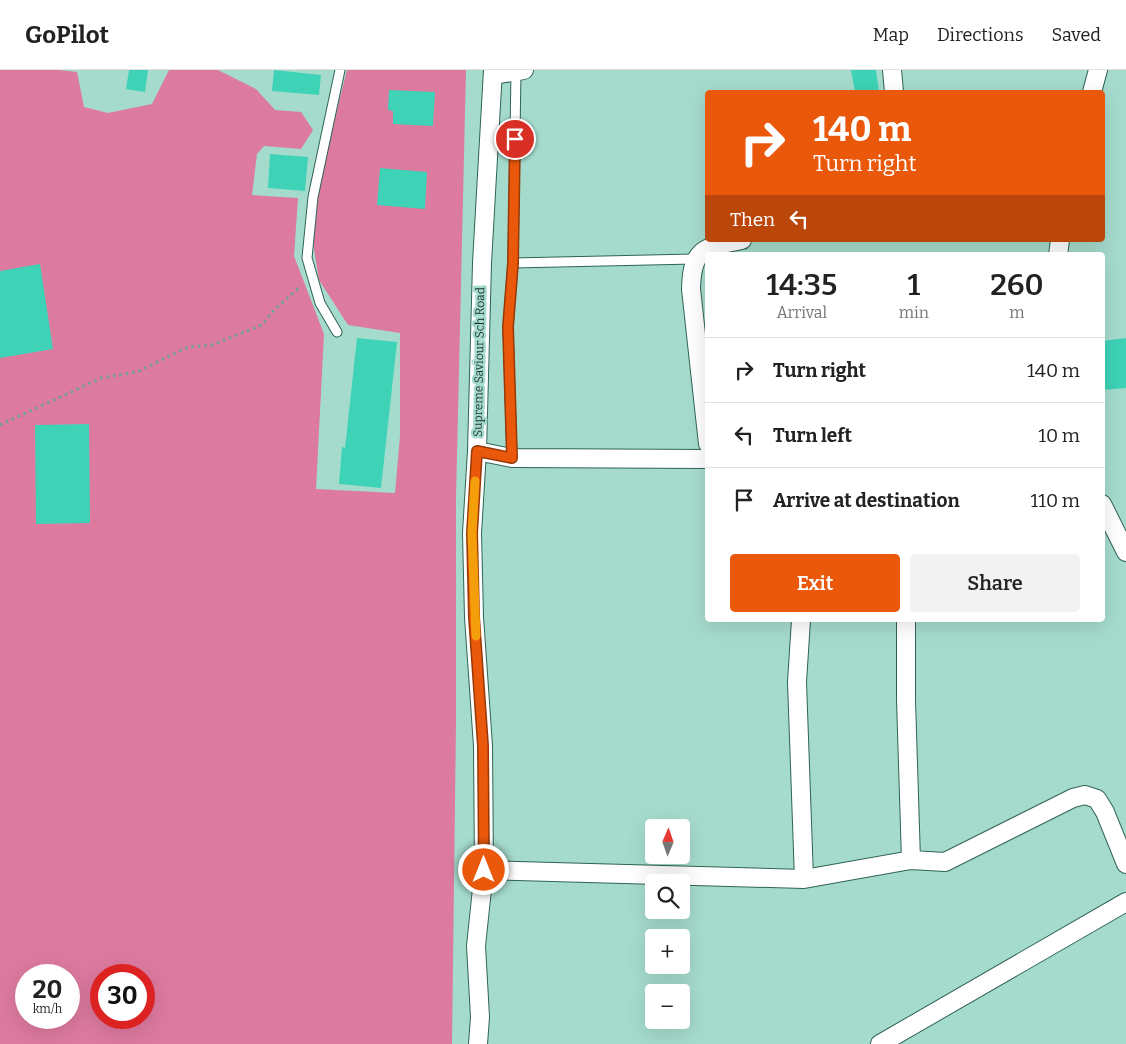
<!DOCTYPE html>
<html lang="en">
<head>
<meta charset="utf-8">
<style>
	:root { --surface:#fff; --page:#f2f2f2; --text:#222; --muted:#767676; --line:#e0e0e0; --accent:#ea580c }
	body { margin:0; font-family:Bitter,serif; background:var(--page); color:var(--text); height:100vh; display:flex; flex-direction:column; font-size:19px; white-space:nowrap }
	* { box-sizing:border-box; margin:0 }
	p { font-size:16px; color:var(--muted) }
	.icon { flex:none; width:28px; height:28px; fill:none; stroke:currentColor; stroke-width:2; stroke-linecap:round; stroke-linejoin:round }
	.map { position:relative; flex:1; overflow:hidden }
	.drawer { position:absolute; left:705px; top:182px; width:400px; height:370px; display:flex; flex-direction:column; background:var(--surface); border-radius:5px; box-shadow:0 5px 20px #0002 }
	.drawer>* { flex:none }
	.banner { position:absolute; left:705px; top:20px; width:400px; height:152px; border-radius:5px; box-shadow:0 5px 20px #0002; background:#ea580c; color:#fff; overflow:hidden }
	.needle { width:32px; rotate:2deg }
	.tools { position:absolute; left:645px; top:749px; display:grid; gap:10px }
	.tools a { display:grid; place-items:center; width:45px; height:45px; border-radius:5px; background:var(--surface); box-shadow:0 5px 20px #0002; font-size:25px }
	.speed { position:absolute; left:15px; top:894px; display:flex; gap:10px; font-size:25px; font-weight:700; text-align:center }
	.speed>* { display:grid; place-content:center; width:65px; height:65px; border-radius:50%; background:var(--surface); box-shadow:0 5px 20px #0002; line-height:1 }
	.speed small { font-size:12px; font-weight:400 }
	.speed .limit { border:8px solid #d22; background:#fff; color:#111 }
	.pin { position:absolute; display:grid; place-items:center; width:42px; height:42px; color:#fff; margin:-21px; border:2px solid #fff; border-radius:50%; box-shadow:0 1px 5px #0007 }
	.me { position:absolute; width:55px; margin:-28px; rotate:0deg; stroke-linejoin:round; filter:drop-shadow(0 0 4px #0008) }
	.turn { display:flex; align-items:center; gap:18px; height:105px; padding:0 25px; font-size:22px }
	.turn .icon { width:65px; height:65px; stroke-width:2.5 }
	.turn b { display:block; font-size:35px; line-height:42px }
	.then { display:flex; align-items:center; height:48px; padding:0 25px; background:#0003; gap:10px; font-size:19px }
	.eta { display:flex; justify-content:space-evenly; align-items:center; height:85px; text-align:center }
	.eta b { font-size:30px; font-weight:600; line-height:35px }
	.button { display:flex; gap:10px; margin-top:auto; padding:10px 25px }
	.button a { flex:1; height:58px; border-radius:5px; background:var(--accent); color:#fff; font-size:20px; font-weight:600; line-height:58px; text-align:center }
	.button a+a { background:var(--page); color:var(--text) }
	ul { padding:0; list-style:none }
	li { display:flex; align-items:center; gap:15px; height:65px; padding:0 25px; border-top:1px solid var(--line) }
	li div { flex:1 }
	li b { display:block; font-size:19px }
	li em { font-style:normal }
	header { display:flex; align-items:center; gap:30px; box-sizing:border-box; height:70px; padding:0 25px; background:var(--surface); border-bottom:1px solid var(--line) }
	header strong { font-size:24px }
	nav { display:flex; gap:28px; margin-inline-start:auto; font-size:18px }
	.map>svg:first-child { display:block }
</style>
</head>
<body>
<header>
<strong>GoPilot</strong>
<nav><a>Map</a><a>Directions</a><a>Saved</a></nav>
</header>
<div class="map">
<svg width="1126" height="974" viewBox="0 0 1126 974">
	<rect width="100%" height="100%" fill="#a5dbcd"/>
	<path fill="#dd7a9f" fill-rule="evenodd" d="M0,0H59L77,2L84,37L108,43L152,34L169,0H218L256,19L275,40L301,42L313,60L301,79L264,76L257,84L252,125L298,128L294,186L324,264L316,419L395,423L400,366V263L348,255L319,210L312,167L322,99L347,0H466L456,428V652L452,974H0ZM26,905H69V948H26ZM101,905H144V948H101Z"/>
	<path fill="#3ed3b7" d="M129,0H148L145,22L126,19Z
		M274,0L321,5L319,25L272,21Z
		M851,0H876L879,22H855Z
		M389,20L435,22L433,56L393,54V41L388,40Z
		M270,84L308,87L305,121L268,118Z
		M380,98L427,102L425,139L377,135Z
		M40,194L53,279L0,288V201Z
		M357,268L397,272L381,418L339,414L342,377L345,378Z
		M1126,268V318L1102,320V271Z
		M89,354L90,453L36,454L35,355Z"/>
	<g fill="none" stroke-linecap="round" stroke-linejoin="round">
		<g stroke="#2f6357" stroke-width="11">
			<path id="service" d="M513,193L694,189
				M337,262L320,233L307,188L313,127L340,0
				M512,388L508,257L513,193L516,1"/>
		</g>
		<g stroke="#2f6357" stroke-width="20">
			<path id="minor" d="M892,0L894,22
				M493,5L524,0
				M1092,22L1098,0
				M1058,185L1060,170
				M708,374L691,219C692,177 705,177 742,170
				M477,381L512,388L708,389
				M1102,434L1126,482
				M801,550L797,612L804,809
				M906,550V630L911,790
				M484,800L804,809L911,790L945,792L1073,728L1085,725L1097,729L1105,742L1126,794
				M478,974L480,947L476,876L484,800L483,676L474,547L472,463L477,381L482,193L493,0
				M880,974L1126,832"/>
		</g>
		<path stroke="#749f94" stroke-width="3" stroke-dasharray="2.5 4" stroke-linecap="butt" d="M0,355L101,308L137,302L188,277L212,275L262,255L274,240L300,217"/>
		<use href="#service" stroke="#fff" stroke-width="9"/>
		<use href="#minor" stroke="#fff" stroke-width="18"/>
	</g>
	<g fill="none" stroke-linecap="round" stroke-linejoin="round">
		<g stroke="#983908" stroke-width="12">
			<path id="route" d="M484,800L483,676L474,547L472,463L477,381L512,388L508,257L513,193L515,69"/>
		</g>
		<use href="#route" stroke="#ea580c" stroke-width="9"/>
		<path stroke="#f59e0b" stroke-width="9" d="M475,411L472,463L476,566"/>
	</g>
	<g text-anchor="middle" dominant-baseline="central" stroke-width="5" stroke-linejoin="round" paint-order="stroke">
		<g font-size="12" fill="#1b312b" stroke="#a5dbcd">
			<text transform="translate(479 292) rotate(-89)">Supreme Saviour Sch Road</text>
		</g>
	</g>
</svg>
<div class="tools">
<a><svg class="needle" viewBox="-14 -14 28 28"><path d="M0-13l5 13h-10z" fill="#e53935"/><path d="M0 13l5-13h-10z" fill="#767676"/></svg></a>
<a><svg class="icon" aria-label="search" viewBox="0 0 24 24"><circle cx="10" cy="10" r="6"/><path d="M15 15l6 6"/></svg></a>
<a>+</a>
<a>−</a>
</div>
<div class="speed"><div>20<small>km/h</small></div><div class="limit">30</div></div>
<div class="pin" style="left:515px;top:69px;background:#d93025"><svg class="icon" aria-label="arrive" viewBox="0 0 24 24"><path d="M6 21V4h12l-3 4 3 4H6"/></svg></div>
<svg class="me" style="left:484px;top:800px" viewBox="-20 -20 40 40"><circle r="17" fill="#ea580c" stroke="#fff" stroke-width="3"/><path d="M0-11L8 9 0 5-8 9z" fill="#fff"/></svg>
<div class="banner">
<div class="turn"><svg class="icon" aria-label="right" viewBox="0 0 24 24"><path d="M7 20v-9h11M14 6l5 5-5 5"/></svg><div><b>140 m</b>Turn right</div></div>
<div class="then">Then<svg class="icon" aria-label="left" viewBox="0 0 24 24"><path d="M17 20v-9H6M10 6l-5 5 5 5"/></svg></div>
</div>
<section class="drawer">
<div class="eta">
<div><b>14:35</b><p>Arrival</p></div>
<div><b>1</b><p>min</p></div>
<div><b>260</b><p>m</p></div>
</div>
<ul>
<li><svg class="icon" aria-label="right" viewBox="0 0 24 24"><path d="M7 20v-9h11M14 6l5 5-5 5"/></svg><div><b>Turn right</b></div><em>140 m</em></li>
<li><svg class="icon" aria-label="left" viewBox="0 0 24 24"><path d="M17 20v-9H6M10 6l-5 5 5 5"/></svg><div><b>Turn left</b></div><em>10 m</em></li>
<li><svg class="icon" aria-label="arrive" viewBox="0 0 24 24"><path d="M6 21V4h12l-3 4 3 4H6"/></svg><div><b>Arrive at destination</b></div><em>110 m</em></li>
</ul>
<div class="button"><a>Exit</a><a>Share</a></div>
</section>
</div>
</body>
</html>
